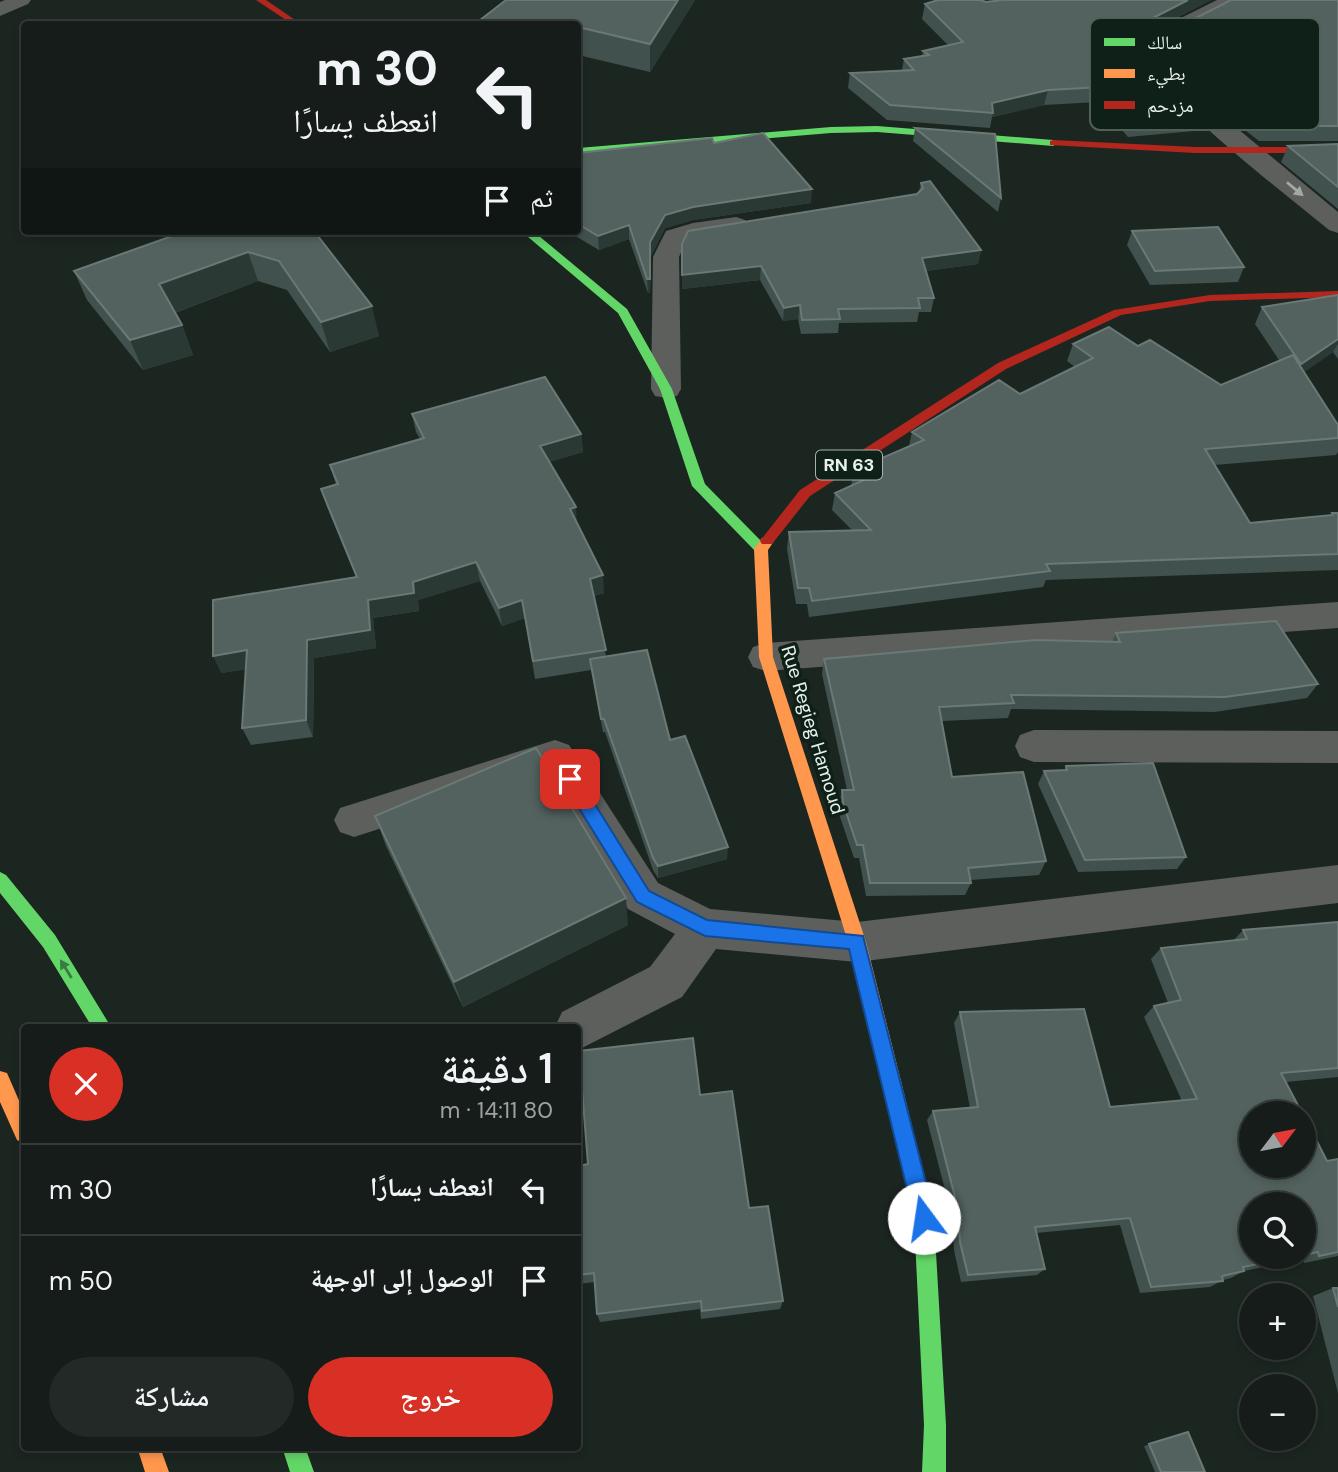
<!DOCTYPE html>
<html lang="ar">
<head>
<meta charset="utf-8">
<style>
	:root { --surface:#151c19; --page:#222926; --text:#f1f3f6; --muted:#9da1a2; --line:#343a38; --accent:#d93025 }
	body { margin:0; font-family:"DM Sans","Noto Naskh Arabic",sans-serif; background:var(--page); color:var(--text); direction:rtl; height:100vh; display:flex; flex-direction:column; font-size:26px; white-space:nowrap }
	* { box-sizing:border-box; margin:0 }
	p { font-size:23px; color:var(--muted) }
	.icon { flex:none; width:38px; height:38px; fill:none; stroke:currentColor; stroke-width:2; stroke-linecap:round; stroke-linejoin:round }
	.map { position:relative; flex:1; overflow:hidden; direction:ltr }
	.drawer { position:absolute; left:21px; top:1024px; width:560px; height:427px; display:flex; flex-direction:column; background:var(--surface); border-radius:7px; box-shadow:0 4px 10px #0003,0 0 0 2px var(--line); direction:rtl }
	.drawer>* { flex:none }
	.top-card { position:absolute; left:21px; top:21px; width:560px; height:214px; border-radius:7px; box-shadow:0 4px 10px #0003,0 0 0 2px var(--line); direction:rtl; background:#151c19; color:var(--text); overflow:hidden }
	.needle { width:46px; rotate:58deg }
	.tools { position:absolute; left:1239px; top:1101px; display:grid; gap:14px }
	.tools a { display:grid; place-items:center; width:77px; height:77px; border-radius:50%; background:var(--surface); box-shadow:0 4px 10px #0003,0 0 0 2px var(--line); font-size:35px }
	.pin { position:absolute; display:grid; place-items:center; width:60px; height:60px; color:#fff; margin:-30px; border-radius:14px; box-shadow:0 4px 10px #0006 }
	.me { position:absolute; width:77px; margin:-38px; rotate:346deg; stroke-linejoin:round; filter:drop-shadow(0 0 5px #0008) }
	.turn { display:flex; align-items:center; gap:24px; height:147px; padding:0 28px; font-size:32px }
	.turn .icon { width:91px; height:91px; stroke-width:2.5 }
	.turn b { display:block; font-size:49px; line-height:60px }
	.then { display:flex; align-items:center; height:66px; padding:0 28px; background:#0003; gap:14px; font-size:26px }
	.round { display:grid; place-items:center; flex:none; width:74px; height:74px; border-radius:37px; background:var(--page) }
	.summary { display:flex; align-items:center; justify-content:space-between; height:119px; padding:0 28px }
	h1 { font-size:42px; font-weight:600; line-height:52px }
	.primary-button { display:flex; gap:14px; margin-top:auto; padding:14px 28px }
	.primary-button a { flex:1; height:80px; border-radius:42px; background:var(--accent); color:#fff; font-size:28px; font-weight:600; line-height:80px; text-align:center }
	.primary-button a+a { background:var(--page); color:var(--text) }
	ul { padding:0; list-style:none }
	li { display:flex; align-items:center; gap:21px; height:91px; padding:0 28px; border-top:2px solid var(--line) }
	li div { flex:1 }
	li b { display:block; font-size:26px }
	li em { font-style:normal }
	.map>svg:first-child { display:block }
</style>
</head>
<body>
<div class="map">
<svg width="1338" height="1472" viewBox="0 0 1338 1472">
	<rect width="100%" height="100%" fill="#1c2621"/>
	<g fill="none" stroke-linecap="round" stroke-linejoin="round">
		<path fill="#5d5f5c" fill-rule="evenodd" d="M5,0H31L28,4L0,16V2Z
			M1217,0H1243L1240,4L1165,43L1164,56L1226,119L1338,212V233L1329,230C1270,181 1185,119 1142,57L1147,35Z
			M736,217L745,220L749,225L745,230L686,242L679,257L681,389L677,396L666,398L655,396L651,389L653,257L666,231L693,223Z
			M1338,602V628L766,671L753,667L748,657L753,647L766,643Z
			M1034,730L1338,731V763L1034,762L1020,757L1015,746L1020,735Z
			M555,740L569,745L658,883L710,909L857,922L1338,865V903L857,962L716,949L682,997L578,1050V1027H555L562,1012L650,967L675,934L628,909L546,775L354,837L340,832L334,820L340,808Z"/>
		<path fill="#63d668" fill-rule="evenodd" d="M877,126L1053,140L1058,143L1053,146L877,132L831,133L578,154V148L831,127Z
			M521,231H533L627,309L672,389L705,484L766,546L768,549L766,552H756L692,486L660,389L618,313Z
			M0,872L6,875L55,935L111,1027H92L43,947L0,893Z
			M892,1075L899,1078L902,1085L934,1218L946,1425V1472H922L924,1425L914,1218L882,1085L885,1078Z
			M282,1447H305L314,1472H290Z"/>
		<path fill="#ff974d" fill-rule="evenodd" d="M767,536L774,541L768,550L773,657L866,942L902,1085L899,1092L892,1095L885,1092L882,1085L848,942L759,657L754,549L762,538Z
			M0,1071L7,1073L24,1112V1143L17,1140L0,1102Z
			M137,1447H160L169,1472H145Z"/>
		<path fill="#b3261e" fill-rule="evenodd" d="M256,0H266L301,24H292Z
			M1053,140L1195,147H1338V153H1195L1050,145V141Z
			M1338,291V297L1210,301L1121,315L1006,369L810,496L772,544H762L760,541L800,490L998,363L1114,310L1210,295Z"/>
	</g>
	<path fill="#41514e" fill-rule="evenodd" d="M506,0H695L650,72L578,55V24Z
		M1002,0H1211L1147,33L1145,44L1163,67L1211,115L1205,130L1128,137L1098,102L1044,105L992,117L990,128L887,120L848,88L850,73L902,70L904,59L922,56L923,51L948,45L922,19L925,4L986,2Z
		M1338,0V141H1259L1228,117L1167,55L1168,45L1172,30Z
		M915,128L1001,198L998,212L913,141Z
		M714,143L811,203L693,220L665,228L651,256L650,293H648L629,239L599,250L567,231H578V153Z
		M1338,144V209L1281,162L1288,146Z
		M921,183L981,250L978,264L926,271L934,298L931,312H919L917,322L839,323L838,333L801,334L798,319L783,321L760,280L682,289V244L917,194L919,191Z
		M175,231H314L379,336L330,352L287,290L258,281L175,313L182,325L193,355L143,370L87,300L74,271L178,234Z
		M1132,231L1244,267L1238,282L1150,285L1127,245Z
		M1338,295V359L1333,352L1304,372L1338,425V452L1336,455L1214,465L1250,523L1331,515L1332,513H1338V570L1046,580L1043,587L809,617L807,604H796L787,549L789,532L852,530L832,510L835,493L851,486L854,470L909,446L912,432L1020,394L1075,367L1067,361L1073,344L1138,346L1221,385L1279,360L1255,324L1262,307Z
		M412,414L581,434L583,452L549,462L577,523L604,593L594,596L606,656L670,740L727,859L658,878L653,870L605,732H603L591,670L535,679L525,618L502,626L480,581L418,600L419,611L373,618L376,648L314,658L313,737L251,745L242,728L246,669L221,673L356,577L327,507L321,489L336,485L330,465L420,439L416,432Z
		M1116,633L1318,684L1307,698L1215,712L1011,709L1008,718L942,721L952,777L1046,861L1039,875L970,880L971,883L965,895L866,896L859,858H854L840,817L839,804L842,790H847L822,674L824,659L1112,642Z
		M1066,766L1186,857L1177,869L1078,872L1038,784L1044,771L1064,770Z
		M375,816L628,925L463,1007L386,846Z
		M1338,922V1077L1286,1082L1327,1161L1338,1159V1256L1304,1263L1303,1259L1244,1271L1231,1278L1223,1280L1210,1287L1140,1293L1120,1225L1036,1233L1045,1269L1037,1275L961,1282L954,1250L952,1217L927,1120L933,1111L970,1108L954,1023L960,1012L1110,1107L1182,1101L1144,1017L1154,1006L1168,1003L1151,959L1161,948L1233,941L1243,930ZM1304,1204V1256H1251Z
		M700,1095L749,1208L783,1301L780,1309L701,1319L700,1309L600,1322L597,1314L595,1282L578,1284V1166L588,1164Z
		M1333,1288H1338V1393L1313,1296Z
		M1188,1432L1205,1472H1155L1144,1446Z"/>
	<path fill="#2b3935" d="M678,0H695L650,72V44Z
		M1188,0H1211L1144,34L1149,20Z
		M1048,90L1044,105L992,117L993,113L992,103Z
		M812,189L811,203L693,220L665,228L651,256L650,293H648L647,279L650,242L665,215L693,207Z
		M629,225V239L599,250L598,236Z
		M981,250L978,264L920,272L922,258Z
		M248,252L258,281L171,314L159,284Z
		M761,266L760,280L682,289V275Z
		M800,305L798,319L783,321L784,308Z
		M372,306L379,336L330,352L321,322Z
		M182,325L193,355L143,370L130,340Z
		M1338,339V344L1333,352L1292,380L1301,364Z
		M581,434L583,452L542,464L540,446Z
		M576,507L577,526L570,509Z
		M476,562L480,581L418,600L419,611L373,618L376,648L314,658L313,737L306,720L307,640L368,600L413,582Z
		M603,575L604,593L591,597L590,579Z
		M522,600L525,618L502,626L499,608Z
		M247,650L256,668L221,673L213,656Z
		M728,847L727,859L658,878V866Z
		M626,898L628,925L463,1007L454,982Z"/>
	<path fill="#53625f" stroke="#6a7975" stroke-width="2" d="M506,0H678L650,44L578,27V24H475Z
		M938,0H980L986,2L1002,0H1188L1149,20L1145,44L1163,67L1211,115L1133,122L1103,87L1048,90L992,103L993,113L890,105L850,73L914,70L904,59L929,55L923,51L963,42L925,4Z
		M1231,0H1338V126H1265L1234,102L1172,40V30Z
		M915,128L995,134L1001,198Z
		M763,133L812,189L693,207L665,215L650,242V279H647L629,225L598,236L578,224V153L712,138L714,143Z
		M1338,144V187L1288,146Z
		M930,181L981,250L922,258L934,298H918L920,308L838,309L840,319L802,320L800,305L784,308L761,266L682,275V244L688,231L917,194L923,188L921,183Z
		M1218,227L1244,267L1155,271L1132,231Z
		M186,231H314L372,306L321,322L279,261L248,252L159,284L182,325L130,340L74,271Z
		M1338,295V339L1301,364L1262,307Z
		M1109,327L1138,346L1150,340L1221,385L1293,355L1338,425V438L1205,449L1250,523L1333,515L1332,513H1338V554L1046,564L1050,571L812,601L809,588H798L789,532L871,530L835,493L864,480L854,470L924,440L912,432L999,380L1020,394L1093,358L1073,344Z
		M545,377L581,434L540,446L576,507L570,509L603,575L590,579L606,650L533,661L522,600L499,608L476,562L413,582L414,593L368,600L370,630L307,640L306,720L242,728L247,650L213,656V600L357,577L321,489L338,484L330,465L424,438L412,414Z
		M1276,621L1318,684L1225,697L1011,695L1014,703L939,707L952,777L1023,772L1046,861L968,868L971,883H870L863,845H857L843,803L842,790H854L824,659L1036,640L1120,642L1116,633Z
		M647,650L670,740L685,736L728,847L658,866L653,858L604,719H601L590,659Z
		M536,748L626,898L454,982L375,816Z
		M1153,763L1186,857L1085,860L1044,771L1067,770L1066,766Z
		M1338,922V1068L1281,1073L1302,1113H1251V1166H1304V1116L1327,1161L1338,1159V1252L1319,1256L1318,1252L1304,1255V1204H1251V1256H1297L1243,1267L1244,1271L1222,1276L1223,1281L1151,1287L1130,1218L1035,1227L1045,1269L968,1275L960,1242L958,1209L933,1111L978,1107L960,1012L1084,1009L1110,1107L1197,1099L1154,1006L1181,1000L1161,948L1247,939L1243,930Z
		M693,1038L700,1095L732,1091L749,1208L768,1206L783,1301L702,1311L701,1301L597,1314L594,1273L578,1275V1166L588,1164L579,1051Z
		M1333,1288H1338V1307Z
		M1188,1432L1205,1472H1161L1149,1444Z"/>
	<defs><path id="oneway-solid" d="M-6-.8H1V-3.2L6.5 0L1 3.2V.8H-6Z" transform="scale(1.75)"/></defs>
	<use fill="#a2a8a4" href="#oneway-solid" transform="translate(1295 189) rotate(40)"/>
	<use fill="#397b40" href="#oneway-solid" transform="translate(66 969) rotate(-122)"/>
	<path fill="#1a73e8" stroke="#114b97" stroke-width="2" d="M570,772L576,774L649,891L707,920L863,936L935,1218L932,1225L924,1228L917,1225L914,1218L849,949L705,936L637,902L564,784L562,779L564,774Z"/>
	<g text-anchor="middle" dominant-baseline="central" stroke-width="7" stroke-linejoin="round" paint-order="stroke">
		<rect fill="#0f2018" stroke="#a6b3ac" stroke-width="2" x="816" y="450.5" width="66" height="29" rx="5"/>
		<g font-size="18" font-weight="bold" fill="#e7f2ec">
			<text x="849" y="465">RN 63</text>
		</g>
		<g font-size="19" fill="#e7f2ec" stroke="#0f2018">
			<text transform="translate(813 730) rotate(73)">Rue Regieg Hamoud</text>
		</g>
	</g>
	<rect x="1090" y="18" width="230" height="112" rx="10" fill="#0f2018" stroke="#505f58" stroke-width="2"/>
	<rect x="1104" y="38" width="31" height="8" fill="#63d668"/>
	<rect x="1104" y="69" width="31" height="9" fill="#ff974d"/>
	<rect x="1104" y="101" width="31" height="8" fill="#b3261e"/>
	<g font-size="19" fill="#e7f2ec">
		<text x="1147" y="49">سالك</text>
		<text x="1147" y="80">بطيء</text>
		<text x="1147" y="112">مزدحم</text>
	</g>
</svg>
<div class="tools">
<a><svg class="needle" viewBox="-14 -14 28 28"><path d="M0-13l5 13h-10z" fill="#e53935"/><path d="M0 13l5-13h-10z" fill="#9da1a2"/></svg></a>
<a><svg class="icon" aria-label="search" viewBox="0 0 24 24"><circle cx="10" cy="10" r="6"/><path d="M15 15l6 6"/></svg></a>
<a>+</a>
<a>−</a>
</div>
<div class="pin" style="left:570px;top:779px;background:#d93025"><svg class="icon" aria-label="arrive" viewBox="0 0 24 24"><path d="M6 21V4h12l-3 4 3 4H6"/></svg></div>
<svg class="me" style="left:924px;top:1218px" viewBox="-20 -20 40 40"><circle r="19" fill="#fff"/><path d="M0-13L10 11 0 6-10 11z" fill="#1a73e8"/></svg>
<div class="top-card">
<div class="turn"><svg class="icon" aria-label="left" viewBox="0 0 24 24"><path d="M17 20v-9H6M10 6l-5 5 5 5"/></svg><div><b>30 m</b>انعطف يسارًا</div></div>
<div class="then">ثم<svg class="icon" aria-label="arrive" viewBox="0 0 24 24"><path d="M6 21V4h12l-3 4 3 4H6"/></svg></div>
</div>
<section class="drawer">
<div class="summary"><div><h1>1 دقيقة</h1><p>80 m · 14:11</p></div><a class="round" style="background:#d93025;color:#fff"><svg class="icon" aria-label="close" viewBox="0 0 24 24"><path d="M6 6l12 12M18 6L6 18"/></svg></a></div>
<ul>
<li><svg class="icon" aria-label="left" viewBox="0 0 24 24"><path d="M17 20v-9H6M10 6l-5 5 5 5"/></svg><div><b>انعطف يسارًا</b></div><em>30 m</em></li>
<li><svg class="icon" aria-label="arrive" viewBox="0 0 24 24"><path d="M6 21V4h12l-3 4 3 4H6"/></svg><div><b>الوصول إلى الوجهة</b></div><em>50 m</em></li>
</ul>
<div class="primary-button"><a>خروج</a><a>مشاركة</a></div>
</section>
</div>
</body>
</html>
